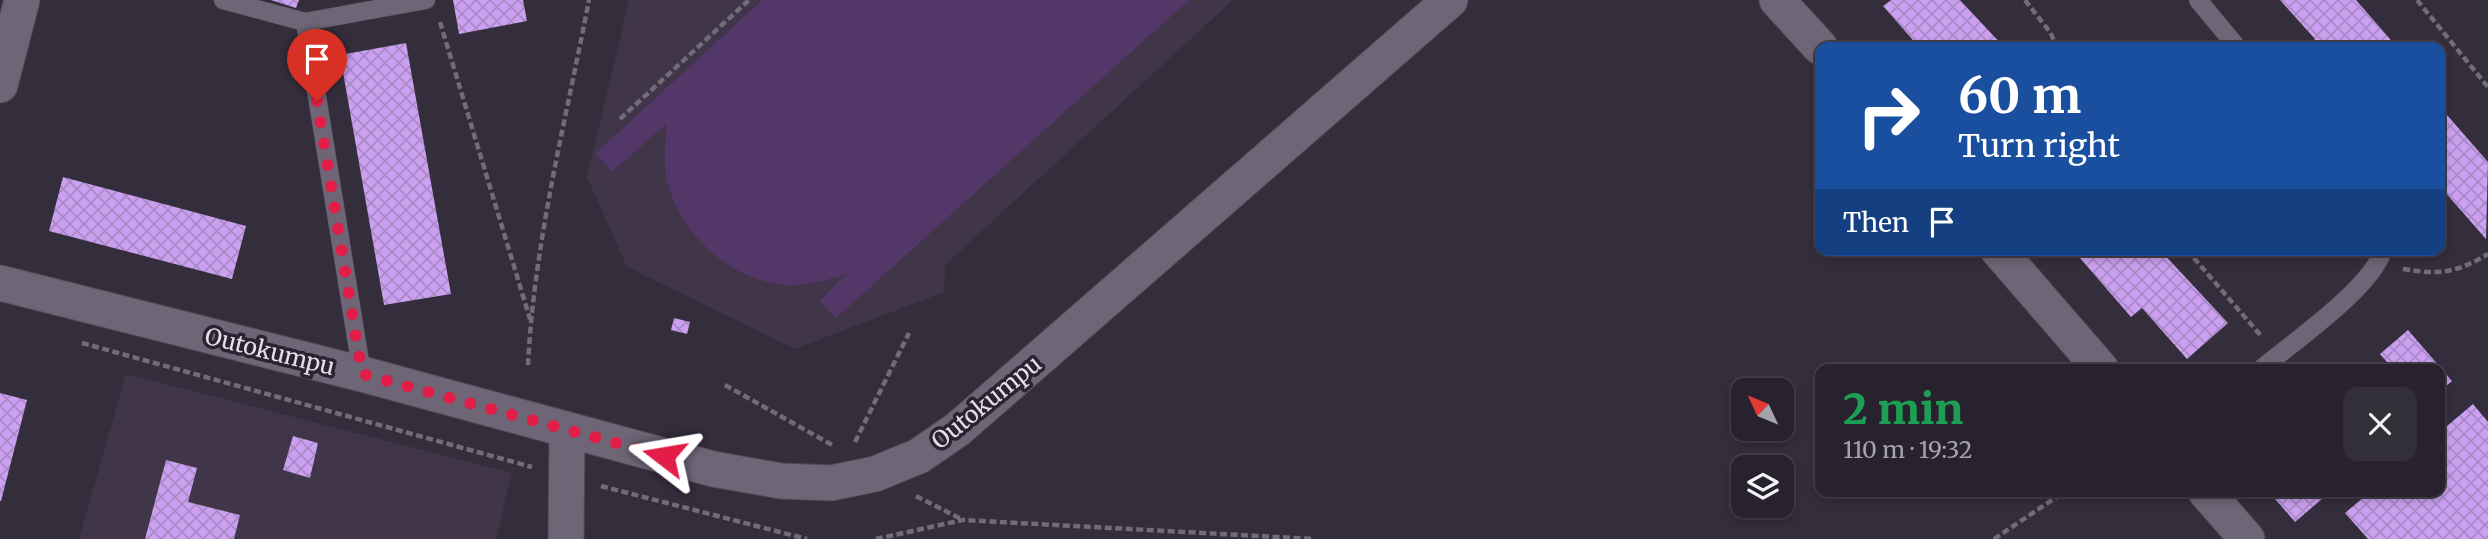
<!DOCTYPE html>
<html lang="en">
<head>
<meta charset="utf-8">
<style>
	:root { --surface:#27222d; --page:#332f39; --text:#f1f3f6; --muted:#a4a4aa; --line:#433f49 }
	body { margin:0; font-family:Merriweather,serif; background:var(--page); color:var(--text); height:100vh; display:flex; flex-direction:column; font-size:26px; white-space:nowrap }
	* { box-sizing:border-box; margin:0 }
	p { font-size:23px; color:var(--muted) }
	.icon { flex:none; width:38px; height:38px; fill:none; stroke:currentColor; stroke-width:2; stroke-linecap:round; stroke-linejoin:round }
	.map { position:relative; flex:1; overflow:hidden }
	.details { position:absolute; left:1815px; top:364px; width:630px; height:133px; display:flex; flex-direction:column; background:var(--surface); border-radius:14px; box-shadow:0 4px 10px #0003,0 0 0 2px var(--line) }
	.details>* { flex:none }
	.hud { position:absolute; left:1815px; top:42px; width:630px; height:214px; border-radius:14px; box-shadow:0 4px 10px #0003,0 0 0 2px var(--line); background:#1a4fa0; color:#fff; overflow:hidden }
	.needle { width:46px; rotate:314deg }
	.buttons { position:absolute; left:1731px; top:378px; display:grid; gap:14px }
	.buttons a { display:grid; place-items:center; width:63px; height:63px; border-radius:14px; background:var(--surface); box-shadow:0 4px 10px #0003,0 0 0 2px var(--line); font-size:35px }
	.pin { position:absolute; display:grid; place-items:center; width:60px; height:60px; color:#fff; margin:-72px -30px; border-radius:50% 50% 50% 0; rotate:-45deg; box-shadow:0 0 7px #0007 }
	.pin .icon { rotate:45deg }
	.me { position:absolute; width:77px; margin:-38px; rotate:284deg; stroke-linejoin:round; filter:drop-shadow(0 0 5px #0008) }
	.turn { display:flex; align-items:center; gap:24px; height:147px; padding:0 28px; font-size:32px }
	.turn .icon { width:91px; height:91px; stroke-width:2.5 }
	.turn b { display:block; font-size:49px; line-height:60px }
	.then { display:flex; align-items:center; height:66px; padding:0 28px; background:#0003; gap:14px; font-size:26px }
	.round { display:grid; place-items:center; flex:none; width:74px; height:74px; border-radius:14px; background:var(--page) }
	.summary { display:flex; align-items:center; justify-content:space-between; height:119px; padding:0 28px }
	h1 { font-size:42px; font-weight:800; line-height:52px; color:#1e9e55 }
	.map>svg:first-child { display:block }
</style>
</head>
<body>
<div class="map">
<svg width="2488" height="539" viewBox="0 0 2488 539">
	<defs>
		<pattern id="building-cross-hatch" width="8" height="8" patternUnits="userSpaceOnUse" patternTransform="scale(1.75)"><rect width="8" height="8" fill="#cba0f0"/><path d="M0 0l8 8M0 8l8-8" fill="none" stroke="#a989c6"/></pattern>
	</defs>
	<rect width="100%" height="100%" fill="#342d3c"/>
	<path fill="#403549" d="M629,0H1233L945,265L944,292L795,349L627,267L587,177Z
		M126,374L512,473L496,539H79Z"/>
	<path fill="#523768" d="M762,0H1189L836,318L820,301L845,275C829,279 814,284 797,285C740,287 685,241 669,188C662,167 666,145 666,124L612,172L596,153Z"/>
	<path fill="url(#building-cross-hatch)" d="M271,0H299L296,8Z
		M453,0H523L527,21L459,34Z
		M1891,0H1960L2004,47H1919L1883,6Z
		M2280,0H2356L2397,47H2308L2315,39Z
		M406,43L451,294L384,305L340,55Z
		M2440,107L2488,162L2486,239L2444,191L2440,195Z
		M63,177L246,226L232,279L49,231Z
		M2073,250H2160L2228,323L2187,359L2142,308L2131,317Z
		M674,318L690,322L687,334L671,330Z
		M2408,330L2452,381L2440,391V369H2393L2380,354Z
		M0,393L27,400L1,501H0Z
		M2473,404L2488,422V539H2368L2345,513L2370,492H2440V432Z
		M293,436L318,443L310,478L283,470Z
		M166,460L197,468L188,502L240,515L234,539H145Z
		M2269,492H2330L2295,522Z"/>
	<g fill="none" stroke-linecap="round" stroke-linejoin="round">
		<g stroke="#504a55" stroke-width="19">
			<path id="service" d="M223,0L305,22L362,374
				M2198,0L2237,47
				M305,22L426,0
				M2261,369C2293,342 2372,288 2383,250"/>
		</g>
		<g stroke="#504a55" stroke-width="37">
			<path id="minor" d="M1777,0L1820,47
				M0,85L22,0
				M1998,250L2101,369
				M0,283L362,374L713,469L781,481L831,483L875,474L919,456L958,429L1450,0
				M2206,492L2247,539
				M566,539L567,432"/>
		</g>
		<path stroke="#726c79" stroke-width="4.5" stroke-dasharray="7 3.5" stroke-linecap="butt" d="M2025,0L2050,32L2057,47
			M2417,0L2488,87
			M440,22L530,319
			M620,119L749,0
			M2187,250L2262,337
			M2403,269C2440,275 2456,273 2488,254
			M82,343L532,467
			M528,365C534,242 566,120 589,0
			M725,385L834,446
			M855,442L909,333
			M601,486L807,539
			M916,496L961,519
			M876,539L963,520L1314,539
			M1994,539L2064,492"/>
		<use href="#service" stroke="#6e6576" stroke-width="18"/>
		<use href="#minor" stroke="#6e6576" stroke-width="35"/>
	</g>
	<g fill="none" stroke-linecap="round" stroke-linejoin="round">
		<path stroke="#e11d48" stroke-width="12" stroke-dasharray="0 21.6" d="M317,101L362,374L664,456"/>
	</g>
	<g text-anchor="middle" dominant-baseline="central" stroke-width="7" stroke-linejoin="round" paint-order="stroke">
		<g font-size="23" fill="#e4dfe8" stroke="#2a2331">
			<text transform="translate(270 351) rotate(14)">Outokumpu</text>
			<text transform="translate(986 402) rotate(-39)">Outokumpu</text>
		</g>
	</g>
</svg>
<div class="buttons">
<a><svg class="needle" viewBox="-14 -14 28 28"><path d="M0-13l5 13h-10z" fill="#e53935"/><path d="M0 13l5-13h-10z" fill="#a4a4aa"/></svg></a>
<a><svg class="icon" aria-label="layers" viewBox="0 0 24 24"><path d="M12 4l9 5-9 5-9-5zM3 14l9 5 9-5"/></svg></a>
</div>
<div class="pin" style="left:317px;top:101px;background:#d93025"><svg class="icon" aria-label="arrive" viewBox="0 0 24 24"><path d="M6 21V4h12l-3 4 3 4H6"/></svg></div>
<svg class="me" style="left:664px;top:456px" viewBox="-20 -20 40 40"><path d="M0-17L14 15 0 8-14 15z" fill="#e11d48" stroke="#fff" stroke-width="4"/></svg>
<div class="hud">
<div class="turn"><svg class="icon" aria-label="right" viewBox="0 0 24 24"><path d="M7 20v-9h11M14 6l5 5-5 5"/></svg><div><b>60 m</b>Turn right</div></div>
<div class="then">Then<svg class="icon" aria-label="arrive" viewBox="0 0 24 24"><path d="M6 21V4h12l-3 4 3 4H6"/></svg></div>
</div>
<section class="details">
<div class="summary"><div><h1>2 min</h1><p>110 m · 19:32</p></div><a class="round"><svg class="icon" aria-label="close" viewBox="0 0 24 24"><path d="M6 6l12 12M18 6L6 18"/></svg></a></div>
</section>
</div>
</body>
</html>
